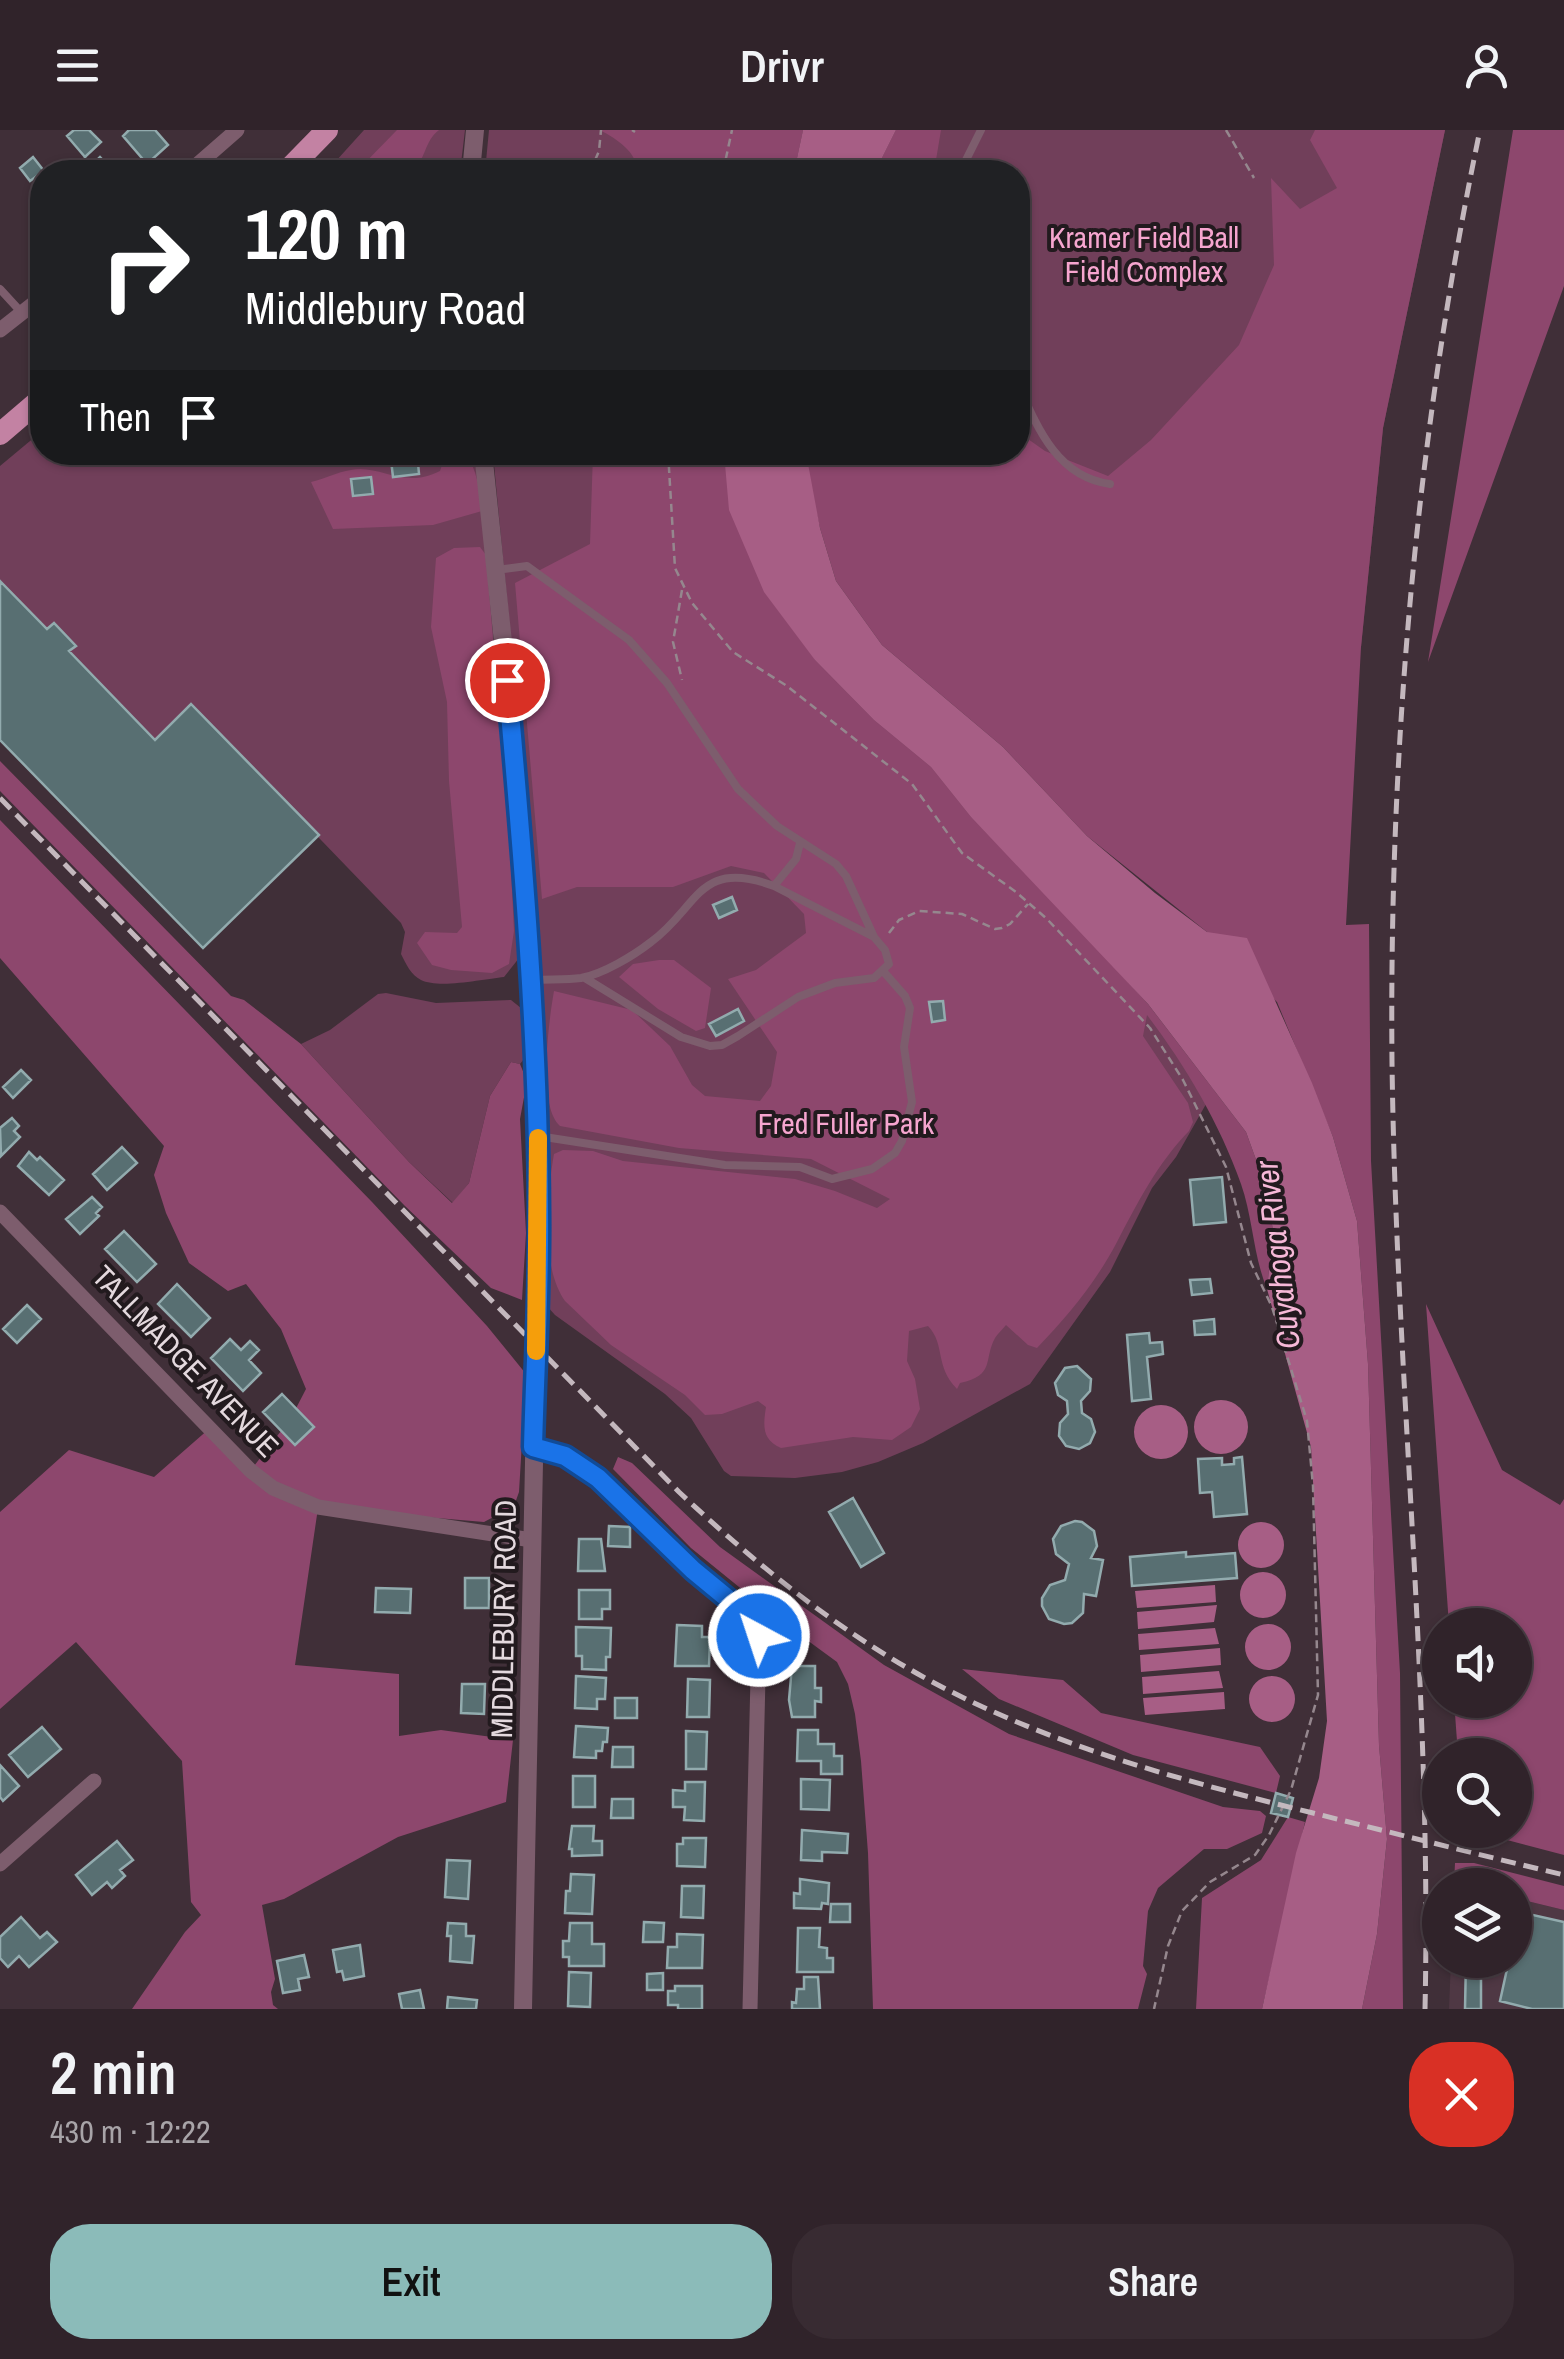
<!DOCTYPE html>
<html lang="en">
<head>
<meta charset="utf-8">
<style>
	:root { --surface:#30232a; --page:#382b32; --text:#f1f3f6; --muted:#a8a4a8; --line:#4b4047; --accent:#8bbbb9 }
	body { margin:0; font-family:"Archivo Narrow",sans-serif; background:var(--page); color:var(--text); height:100vh; display:flex; flex-direction:column; font-size:38px; white-space:nowrap }
	* { box-sizing:border-box; margin:0 }
	p { font-size:32px; color:var(--muted) }
	.icon { flex:none; width:55px; height:55px; fill:none; stroke:currentColor; stroke-width:2; stroke-linecap:round; stroke-linejoin:round }
	.map { position:relative; height:1879px; overflow:hidden }
	.sheet { display:flex; flex-direction:column; background:var(--surface); flex:1 }
	.sheet>* { flex:none }
	.guide { position:absolute; left:30px; top:30px; width:1000px; height:305px; border-radius:40px; box-shadow:0 2px 8px #0004,0 0 0 2px var(--line); background:#202124; color:#fff; overflow:hidden }
	.tools { position:absolute; left:1422px; top:1478px; display:grid; gap:20px }
	.tools a { display:grid; place-items:center; width:110px; height:110px; border-radius:50%; background:var(--surface); box-shadow:0 2px 8px #0004,0 0 0 2px var(--line); font-size:50px }
	.pin { position:absolute; display:grid; place-items:center; width:85px; height:85px; color:#fff; margin:-42px; border:5px solid #fff; border-radius:50%; box-shadow:0 2px 10px #0007 }
	.me { position:absolute; width:110px; margin:-55px; rotate:320deg; stroke-linejoin:round; filter:drop-shadow(0 0 8px #0008) }
	.turn { display:flex; align-items:center; gap:35px; height:210px; padding:0 50px; font-size:45px }
	.turn .icon { width:130px; height:130px; stroke-width:2.5 }
	.turn b { display:block; font-size:70px; line-height:85px }
	.then { display:flex; align-items:center; height:95px; padding:0 50px; background:#0003; gap:20px; font-size:38px }
	.round { display:grid; place-items:center; flex:none; width:105px; height:105px; border-radius:40px; background:var(--page) }
	.headline { display:flex; align-items:center; justify-content:space-between; height:170px; padding:0 50px }
	h1 { font-size:60px; font-weight:600; line-height:75px }
	.cta { display:flex; gap:20px; margin-top:auto; padding:20px 50px }
	.cta a { flex:1; height:115px; border-radius:40px; background:var(--accent); color:#111; font-size:40px; font-weight:600; line-height:115px; text-align:center }
	.cta a+a { background:var(--page); color:var(--text) }
	header { display:flex; justify-content:space-between; align-items:center; height:130px; padding:0 50px; background:var(--surface); font-size:45px; font-weight:600 }
	.map>svg:first-child { display:block }
</style>
</head>
<body>
<header><svg class="icon" aria-label="menu" viewBox="0 0 24 24"><path d="M4 6h16M4 12h16M4 18h16"/></svg>Drivr<svg class="icon" aria-label="person" viewBox="0 0 24 24"><circle cx="12" cy="8" r="4"/><path d="M4 21q1-7 8-7t8 7"/></svg></header>
<div class="map">
<svg width="1564" height="1879" viewBox="0 0 1564 1879">
	<rect width="100%" height="100%" fill="#402f38"/>
	<path fill="#4f3844" d="M1515,1768L1564,1780V1879H1449L1451,1830H1515Z"/>
	<path fill="#713f5a" d="M364,0H465L460,42H326Z
		M489,0H803L794,42H485Z
		M896,0H1445L1383,298L1361,517L806,322H1018V42H875Z
		M42,301V322L476,323L523,823L504,847C484,849 439,859 421,850C411,845 406,834 401,824L405,802L401,793L191,575L155,610L69,521L75,515L54,494L47,499L0,451V336Z
		M493,323H728L725,334L1017,733L1214,960L1176,1027L1152,1058L1110,1142L1030,1254L923,1313L878,1332L842,1342L795,1348L731,1346L724,1341L691,1288L665,1264L555,1185L547,1176L544,1164C545,1103 547,1042 546,981C540,761 513,542 493,323Z
		M386,863L436,873L511,870L526,882L524,929L520,934L511,932L490,966L469,1053L453,1073L409,1032L301,914L330,900L378,864Z"/>
	<path fill="#8d476d" d="M397,0H439C424,11 426,30 412,42H356Z
		M600,0H803L794,42H638C636,21 618,10 600,0Z
		M896,0H941L934,42H875Z
		M1315,0H1445L1383,298L1361,517L1346,795L1369,794L1371,1031L1400,1543L1403,1879H1362L1377,1804L1387,1709L1379,1615L1368,1234L1357,1091L1333,1007L1277,872L1207,802L1087,706L1003,617L882,515L836,451L820,398L804,327L806,322H1018V302L1045,321L1108,346L1151,310L1239,215L1274,135L1271,48L1300,79L1337,58L1310,10Z
		M1513,0H1564V156L1428,532Z
		M446,323H466C477,341 480,360 482,381L433,395L333,399L311,352C324,349 337,342 351,340C380,334 403,360 440,341Z
		M593,323H728L725,334L815,530L874,590L931,637L971,687L1082,802L1148,874L1246,1002L1267,1060L1273,1101L1267,1159C1253,1125 1253,1088 1241,1054C1220,994 1185,935 1147,885L1143,906L1188,973L1193,992L1189,1001C1157,1034 1138,1072 1117,1112C1096,1152 1068,1186 1037,1218L1028,1215L1006,1195C1003,1199 998,1203 995,1208C983,1230 996,1245 960,1253L957,1259C934,1235 946,1215 928,1196L909,1201L907,1231L915,1249L920,1279L911,1297L892,1310L853,1307L781,1318C762,1310 763,1296 766,1277L758,1271L722,1284L705,1285L685,1265L611,1215L565,1171C540,1136 547,1064 554,1024L563,1020L593,1021L623,1031L795,1049L835,1061L877,1078L890,1069L811,1029L679,1018L560,996C537,976 549,890 554,861L632,880L670,916L692,955L705,966L760,971L771,956L777,922L728,849L756,840L806,803L804,784L764,743L731,736L673,757H577L542,769L515,453L590,414Z
		M480,417L486,425L509,700L514,801L509,834L492,843L451,840L432,835L417,813L425,802L457,803L462,797L449,651L447,572L431,497L436,428L454,418Z
		M0,631L231,866L244,870L301,914L409,1032L452,1073L469,1053L490,966L511,932L520,934L527,951L520,989L526,1103L522,1170L491,1158L405,1076L0,661Z
		M0,690L372,1072L487,1196L526,1244L519,1362L514,1376L484,1392L318,1378L295,1535L399,1544V1606L441,1600L513,1610L506,1672L398,1707L284,1769L262,1775L275,1849L271,1862L273,1875L278,1879H132L185,1802L201,1785L191,1772L182,1631L76,1512L0,1579V1382L69,1320L154,1347L210,1298L251,1340L291,1288L306,1259L281,1199L246,1154L228,1161L189,1133L166,1083L154,1045L164,1016L0,828Z
		M659,830H674L711,858L705,898L696,901L658,879L619,847L633,834Z
		M1426,1174L1502,1340L1560,1375L1564,1369V1725L1469,1700H1515V1625H1458L1454,1570H1515V1495H1449Z
		M618,1327L632,1333L720,1417L884,1535L1009,1604L1223,1677L1260,1681L1266,1686L1262,1703L1227,1719H1204L1158,1758L1148,1781L1143,1836L1147,1844L1138,1879H873L868,1723L861,1631L855,1584L848,1554L837,1532L781,1491L691,1418L613,1339Z
		M962,1539L1063,1550L1101,1583L1260,1617L1280,1646L1276,1663L1133,1625L999,1569Z
		M1288,1687L1305,1692L1262,1879H1196L1202,1768L1261,1730Z
		M1455,1733H1474L1564,1756V1780L1515,1768V1755L1454,1753Z"/>
	<path fill="#a75e85" d="M803,0H896L875,42H794Z
		M728,323H806L820,398L836,451L882,515L1003,617L1087,706L1155,763L1207,802L1247,808L1312,953L1333,1007L1357,1091L1368,1234L1379,1615L1387,1709L1377,1804L1362,1879H1262L1296,1723L1319,1648L1327,1591L1311,1317L1267,1159L1273,1101L1267,1060L1246,1002L1148,874L971,687L931,637L874,590L815,530L764,462L729,380L725,334Z
		M1194 1297a27 27 0 1 1 54 0a27 27 0 1 1-54 0Z
		M1134 1302a27 27 0 1 1 54 0a27 27 0 1 1-54 0Z
		M1238 1415a23 23 0 1 1 46 0a23 23 0 1 1-46 0Z
		M1240 1465a23 23 0 1 1 46 0a23 23 0 1 1-46 0Z
		M1215,1455L1216,1472L1137,1478L1135,1461Z
		M1217,1475L1214,1492L1138,1499L1137,1482Z
		M1245 1517a23 23 0 1 1 46 0a23 23 0 1 1-46 0Z
		M1215,1498L1219,1514L1139,1520L1138,1504Z
		M1220,1518L1221,1535L1141,1542L1140,1525Z
		M1219,1541L1223,1558L1143,1564L1142,1547Z
		M1249 1569a23 23 0 1 1 46 0a23 23 0 1 1-46 0Z
		M1224,1562L1225,1579L1145,1585L1143,1568Z"/>
	<path fill="#586f72" stroke="#92abae" stroke-width="2.5" d="M74,0H89L101,12L85,27L67,6Z
		M129,0H155L168,15L147,34L123,6Z
		M33,27L44,41L30,51L20,38Z
		M100,27L114,42H78L74,38L85,28L92,35Z
		M605,33L637,34V42H598V40H605Z
		M390,322H417L419,344L393,347Z
		M371,347L373,364L353,366L351,349Z
		M0,451L47,499L54,493L76,516L69,521L155,610L191,574L319,705L203,818L0,610Z
		M732,767L737,780L719,788L713,775Z
		M943,871L945,890L932,892L929,872Z
		M738,879L744,891L716,906L709,894Z
		M21,940L31,950L13,968L3,957Z
		M12,988L19,996L14,1001L20,1007L1,1026L0,998Z
		M122,1017L137,1033L107,1060L93,1044Z
		M29,1022L37,1030L40,1027L64,1050L49,1065L18,1036Z
		M1222,1047L1226,1092L1194,1095L1190,1050Z
		M92,1067L102,1077L96,1083L99,1086L80,1104L66,1089Z
		M124,1101L156,1134L137,1152L105,1119Z
		M1210,1149L1212,1163L1192,1165L1190,1150Z
		M177,1154L210,1188L191,1207L158,1174Z
		M27,1175L41,1189L17,1213L3,1199Z
		M1214,1189L1215,1204L1195,1205L1194,1191Z
		M1149,1203L1150,1213L1162,1212L1163,1224L1147,1227L1151,1269L1132,1271L1127,1205Z
		M230,1209L241,1220L250,1211L259,1220L249,1230L261,1243L243,1261L211,1228Z
		M1077,1236L1091,1249L1090,1261L1081,1271L1082,1283L1091,1289L1095,1302L1090,1313L1079,1319L1066,1316L1059,1306L1060,1293L1068,1284L1067,1271L1058,1265L1055,1253L1065,1238Z
		M282,1264L314,1297L295,1315L263,1282Z
		M1242,1327L1247,1384L1214,1387L1212,1362L1200,1363L1198,1329L1222,1328V1335L1234,1334V1328Z
		M853,1368L884,1423L861,1437L829,1382Z
		M1075,1391L1082,1392L1094,1401L1097,1416L1091,1428L1103,1430L1096,1466L1084,1464L1083,1483L1072,1493L1064,1494L1049,1489L1042,1476V1468L1050,1455L1065,1450L1069,1434L1056,1424L1053,1409L1061,1396Z
		M609,1396L630,1397V1417L608,1416Z
		M579,1409H601L605,1441H578Z
		M1186,1422V1427L1235,1423L1237,1448L1132,1456L1130,1427Z
		M465,1448H489V1478H465Z
		M376,1458L411,1459L410,1483L375,1482Z
		M579,1460H610V1479H602V1489H579Z
		M677,1495L702,1496V1507H710L709,1536H675Z
		M576,1497L611,1498L610,1527H606V1540L582,1539V1526H576Z
		M792,1536H815V1558H821V1572L815,1571V1587H792L789,1570Z
		M576,1546L606,1548L605,1569H597V1579L575,1578Z
		M688,1549L710,1550L709,1587H687Z
		M462,1554H485L484,1584L461,1583Z
		M615,1568H637V1588H615Z
		M576,1596L608,1598L607,1612H603L602,1621H596V1628L574,1627Z
		M42,1597L61,1619L28,1647L9,1625Z
		M798,1600H818V1614H834V1626H842V1644H821V1631H797Z
		M686,1601L707,1602L706,1639H686Z
		M613,1617H633V1637H612Z
		M0,1635L19,1656L3,1671L0,1667Z
		M573,1646H595V1677H573Z
		M801,1649L830,1650L829,1680L801,1679Z
		M685,1652H705L704,1691L684,1690L685,1677H673V1660L685,1661Z
		M1276,1663L1293,1668L1288,1687L1271,1683Z
		M612,1669H633V1688H611Z
		M572,1696H594L593,1711H602V1725L572,1726V1719H569Z
		M802,1700L848,1704L847,1723L822,1722V1731L801,1730Z
		M683,1708H706L705,1737L677,1736V1714H683Z
		M117,1711L133,1730L120,1740L125,1746L112,1758L107,1752L92,1765L76,1745Z
		M447,1730L470,1731L468,1769L445,1767Z
		M571,1744L594,1745L592,1784L565,1783L566,1761H570Z
		M800,1749L829,1753L828,1774L822,1773L821,1779L794,1778V1763L800,1764Z
		M682,1756H704L703,1788L681,1787Z
		M831,1774H850V1792H830Z
		M1515,1781L1564,1792V1879H1532L1500,1871L1509,1830H1515Z
		M21,1787L40,1808L47,1802L57,1812L29,1837L19,1826L8,1837L0,1828V1807Z
		M644,1792L664,1793L663,1812H643Z
		M448,1793L466,1794V1806H474L472,1833L450,1831L451,1806H447Z
		M570,1793H592V1814H604V1836H569V1827H563V1811H569Z
		M798,1798H820L819,1817L827,1818V1828H833V1842H797Z
		M677,1804L703,1805L702,1838H667L668,1817H677Z
		M360,1815L364,1846L344,1850L342,1841L337,1842L333,1820Z
		M304,1825L309,1847L298,1849L300,1860L283,1863L277,1831Z
		M1466,1830H1481V1879H1465Z
		M569,1842L591,1843L590,1877L568,1876Z
		M663,1843V1860H647V1844Z
		M804,1847H818L820,1879H792V1872L796,1873L797,1859H804Z
		M675,1856H702V1879H678V1875H668V1861H675Z
		M420,1860L424,1879H402L399,1864Z
		M448,1867L477,1870L476,1879H447Z"/>
	<g fill="none" stroke-linecap="round" stroke-linejoin="round">
		<path stroke="#95878e" stroke-width="2.5" stroke-dasharray="8 5" stroke-linecap="butt" d="M632,0L635,2
			M1226,0L1254,48
			M544,41L584,42
			M590,42L599,21L601,0
			M723,42L732,0
			M668,322L675,438L692,473L733,522L787,556L912,654L962,723L1016,762L1047,789L1150,898L1183,950L1226,1037L1251,1133L1272,1177L1307,1291L1313,1356L1318,1565L1291,1660L1269,1705L1255,1725L1210,1752L1182,1781L1168,1816L1154,1879
			M682,460L673,512L682,550
			M889,803L899,790L919,781L962,784L995,799L1002,798L1010,794L1028,774"/>
		<path stroke="#7d5d6d" stroke-width="8" d="M960,42L981,0
			M0,159L22,183
			M1018,254C1037,297 1057,347 1110,354
			M496,440L527,436L629,510L667,553L738,659L777,696L836,734L846,746L874,807
			M774,756L796,729L800,713
			M534,850C549,849 566,850 581,848C603,844 633,826 651,812C699,777 698,728 774,756L874,807L885,820L889,834L874,848L835,853L798,867L738,906L722,915L710,916L681,907L585,848
			M538,1006L725,1035L800,1037L832,1049L872,1039L895,1023L902,1011L912,972L904,917L910,878L905,866L883,841"/>
		<path stroke="#7d5d6d" stroke-width="15" d="M189,42L237,0
			M0,200L42,167
			M0,1082L251,1341L273,1358L318,1377L532,1410
			M533,1317L565,1326L598,1348L693,1440L756,1495L759,1506L750,1879
			M0,1734L94,1651"/>
		<path stroke="#7d5d6d" stroke-width="18" d="M471,42L475,0
			M483,322L507,550L531,850L539,1084L523,1879"/>
		<path stroke="#c382a3" stroke-width="22" d="M286,42L327,0
			M0,304L42,268"/>
		<path stroke="#c4b8be" stroke-width="5" stroke-dasharray="15 8" stroke-linecap="butt" d="M0,668L679,1362C759,1437 843,1505 940,1556C1059,1618 1184,1651 1313,1683C1397,1704 1480,1725 1564,1745
			M1425,1879C1432,1563 1396,1248 1392,932C1389,620 1416,306 1480,0"/>
	</g>
	<g fill="none" stroke-linecap="round" stroke-linejoin="round">
		<g stroke="#114b97" stroke-width="25">
			<path id="route" d="M507,550C523,727 538,904 539,1081C540,1160 535,1239 533,1317L565,1326L598,1348L693,1440L750,1487L759,1506"/>
		</g>
		<use href="#route" stroke="#1a73e8" stroke-width="18"/>
		<path stroke="#f59e0b" stroke-width="18" d="M536,1221L538,1008"/>
	</g>
	<g text-anchor="middle" dominant-baseline="central" stroke-width="8" stroke-linejoin="round" paint-order="stroke">
		<g font-size="30" fill="#f6a5cf" stroke="#221a1e">
			<text x="1144" y="107">Kramer Field Ball<tspan x="1144" dy="34">Field Complex</tspan></text>
			<text x="846" y="993">Fred Fuller Park</text>
		</g>
		<g font-size="30" fill="#e4d9de" stroke="#221a1e">
			<text transform="translate(186 1231) rotate(46)">TALLMADGE AVENUE</text>
			<text transform="translate(503 1489) rotate(-89)">MIDDLEBURY ROAD</text>
		</g>
		<g font-size="32" font-style="italic" fill="#f6b8d7" stroke="#221a1e">
			<text transform="translate(1277 1125) rotate(-97)">Cuyahoga River</text>
		</g>
	</g>
</svg>
<div class="tools">
<a><svg class="icon" aria-label="sound" viewBox="0 0 24 24"><path d="M4 9h4l5-4v14l-5-4H4zM17 9q2 3 0 6"/></svg></a>
<a><svg class="icon" aria-label="search" viewBox="0 0 24 24"><circle cx="10" cy="10" r="6"/><path d="M15 15l6 6"/></svg></a>
<a><svg class="icon" aria-label="layers" viewBox="0 0 24 24"><path d="M12 4l9 5-9 5-9-5zM3 14l9 5 9-5"/></svg></a>
</div>
<div class="pin" style="left:507px;top:550px;background:#d93025"><svg class="icon" aria-label="arrive" viewBox="0 0 24 24"><path d="M6 21V4h12l-3 4 3 4H6"/></svg></div>
<svg class="me" style="left:759px;top:1506px" viewBox="-20 -20 40 40"><circle r="17" fill="#1a73e8" stroke="#fff" stroke-width="3"/><path d="M0-11L8 9 0 5-8 9z" fill="#fff"/></svg>
<div class="guide">
<div class="turn"><svg class="icon" aria-label="right" viewBox="0 0 24 24"><path d="M7 20v-9h11M14 6l5 5-5 5"/></svg><div><b>120 m</b>Middlebury Road</div></div>
<div class="then">Then<svg class="icon" aria-label="arrive" viewBox="0 0 24 24"><path d="M6 21V4h12l-3 4 3 4H6"/></svg></div>
</div>
</div>
<section class="sheet">
<div class="headline"><div><h1>2 min</h1><p>430 m · 12:22</p></div><a class="round" style="background:#d93025;color:#fff"><svg class="icon" aria-label="close" viewBox="0 0 24 24"><path d="M6 6l12 12M18 6L6 18"/></svg></a></div>
<div class="cta"><a>Exit</a><a>Share</a></div>
</section>
</body>
</html>
